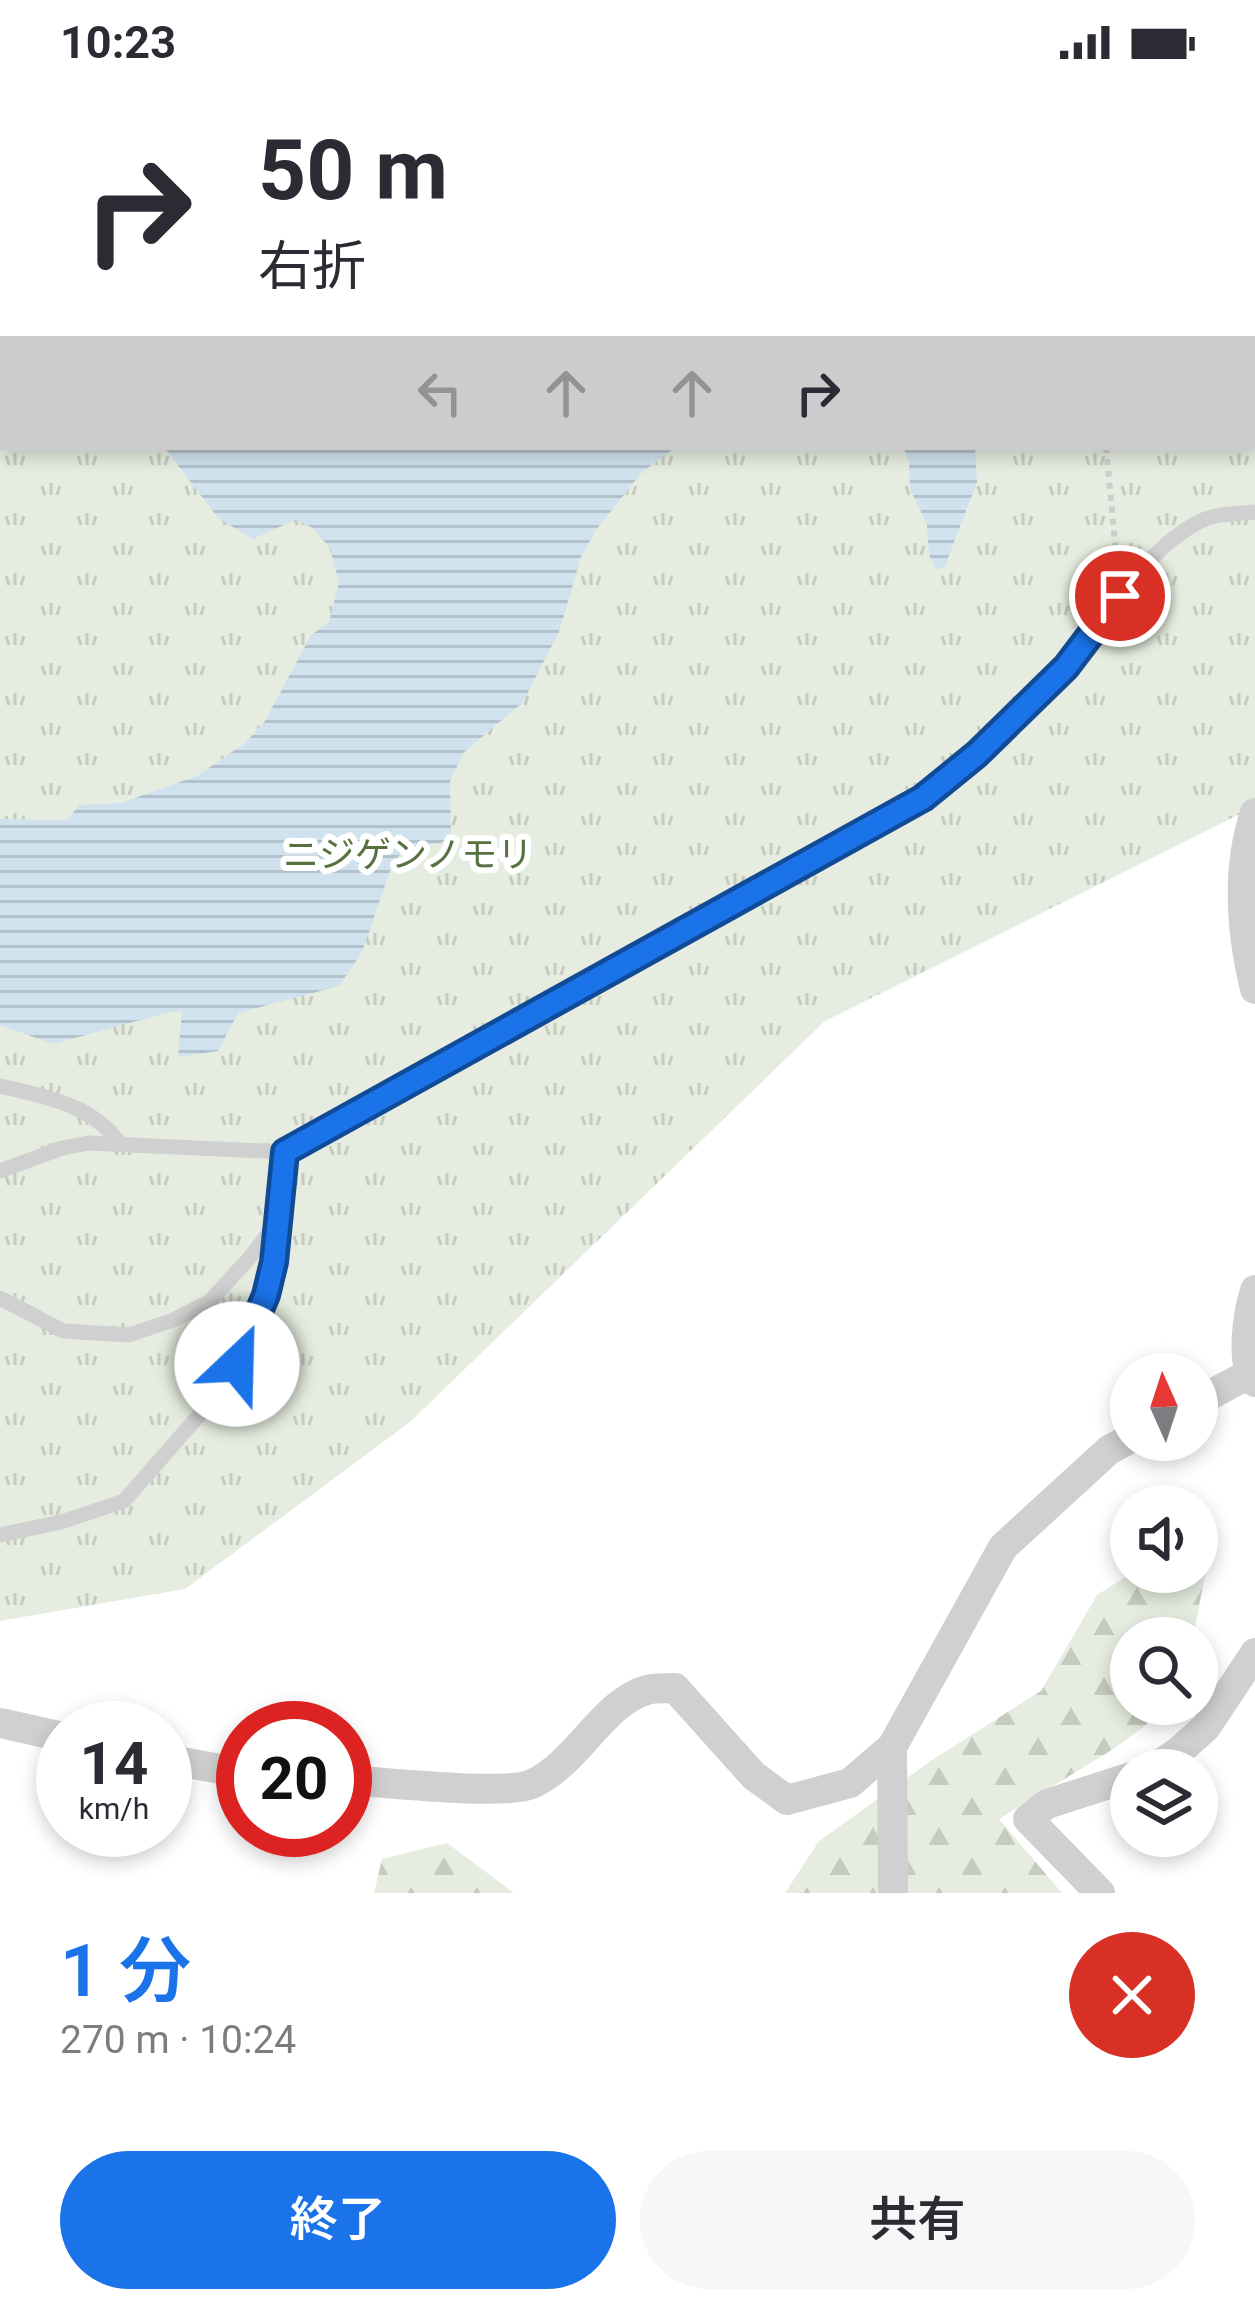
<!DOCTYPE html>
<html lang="ja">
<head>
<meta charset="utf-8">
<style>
	:root { --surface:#fff; --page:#f7f7f7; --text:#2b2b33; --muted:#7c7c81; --accent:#1a73e8 }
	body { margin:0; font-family:Roboto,"Noto Sans JP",sans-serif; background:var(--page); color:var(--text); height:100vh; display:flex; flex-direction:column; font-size:45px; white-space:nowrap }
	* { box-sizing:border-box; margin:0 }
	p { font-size:39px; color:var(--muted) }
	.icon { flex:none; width:66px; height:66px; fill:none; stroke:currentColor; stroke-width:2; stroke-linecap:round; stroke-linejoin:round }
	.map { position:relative; height:1809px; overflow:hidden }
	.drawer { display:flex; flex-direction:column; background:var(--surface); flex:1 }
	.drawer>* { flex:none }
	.banner { position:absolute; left:0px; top:0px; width:1257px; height:366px; box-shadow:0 6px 18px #0003; background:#fff; color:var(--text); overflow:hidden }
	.needle { width:78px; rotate:357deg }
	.controls { position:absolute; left:1110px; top:1269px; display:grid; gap:24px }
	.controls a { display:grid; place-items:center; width:108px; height:108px; border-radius:50%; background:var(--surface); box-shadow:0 6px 18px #0003; font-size:60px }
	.speed { position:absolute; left:36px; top:1617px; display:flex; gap:24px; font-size:60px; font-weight:700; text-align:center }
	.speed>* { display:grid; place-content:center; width:156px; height:156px; border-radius:50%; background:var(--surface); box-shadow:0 6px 18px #0003; line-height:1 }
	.speed small { font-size:30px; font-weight:400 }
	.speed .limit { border:18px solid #d22; background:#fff; color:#111 }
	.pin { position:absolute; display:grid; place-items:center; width:102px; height:102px; color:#fff; margin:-51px; border:6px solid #fff; border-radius:50%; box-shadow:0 3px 12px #0007 }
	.me { position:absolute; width:132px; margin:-66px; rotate:24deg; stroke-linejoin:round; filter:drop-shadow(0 0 9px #0008) }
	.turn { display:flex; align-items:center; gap:42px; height:252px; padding:0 60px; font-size:54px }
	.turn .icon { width:156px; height:156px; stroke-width:2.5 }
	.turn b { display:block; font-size:84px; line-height:102px }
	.lanes { display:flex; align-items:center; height:114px; padding:0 60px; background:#0003; justify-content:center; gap:60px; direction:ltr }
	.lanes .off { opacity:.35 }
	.round { display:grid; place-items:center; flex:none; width:126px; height:126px; border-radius:63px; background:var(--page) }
	.overview { display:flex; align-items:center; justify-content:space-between; height:204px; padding:0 60px }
	h1 { font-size:72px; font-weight:600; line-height:90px; color:var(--accent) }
	.button { display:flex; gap:24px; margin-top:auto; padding:24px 60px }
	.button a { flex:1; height:138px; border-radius:72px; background:var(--accent); color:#fff; font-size:48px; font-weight:600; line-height:138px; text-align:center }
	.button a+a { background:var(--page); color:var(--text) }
	.status { display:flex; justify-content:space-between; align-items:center; height:84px; padding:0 60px; background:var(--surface); direction:ltr }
	.status svg { height:33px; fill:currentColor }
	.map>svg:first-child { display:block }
</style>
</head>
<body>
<div class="status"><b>10:23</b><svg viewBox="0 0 49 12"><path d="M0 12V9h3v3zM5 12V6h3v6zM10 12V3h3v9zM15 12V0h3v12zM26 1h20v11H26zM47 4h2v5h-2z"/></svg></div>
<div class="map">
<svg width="1255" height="1809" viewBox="0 0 1255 1809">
	<defs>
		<pattern id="forest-firs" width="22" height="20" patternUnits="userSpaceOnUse" patternTransform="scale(3)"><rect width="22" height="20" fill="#e6ecdf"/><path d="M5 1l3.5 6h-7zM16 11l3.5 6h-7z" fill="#c6cbc0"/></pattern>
		<pattern id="park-tufts" width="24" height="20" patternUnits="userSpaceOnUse" patternTransform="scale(3)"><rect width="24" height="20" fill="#e6ecdf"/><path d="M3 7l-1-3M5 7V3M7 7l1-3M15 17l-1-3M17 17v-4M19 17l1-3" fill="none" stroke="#c6cbc0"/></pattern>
		<pattern id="water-rules" width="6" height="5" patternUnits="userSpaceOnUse" patternTransform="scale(3)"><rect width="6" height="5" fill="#cfe2ee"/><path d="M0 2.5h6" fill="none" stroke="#b2c2cd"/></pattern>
	</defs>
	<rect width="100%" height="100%" fill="#fff"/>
	<path fill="url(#forest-firs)" d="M1212,1454L1193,1554H1131V1620H1170L1167,1625L1115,1664L999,1735L1062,1809H785L819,1757L932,1676L1041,1607L1097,1511L1133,1488H1197V1455Z
		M447,1759L514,1809H374L382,1775Z"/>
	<path fill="url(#park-tufts)" d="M149,0H1255V716L1250,725L825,937L410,1338L185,1505L0,1537V124L3,122V363H1254V3H147Z"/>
	<path fill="url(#water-rules)" d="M688,0H914L916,3H687Z
		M1125,0H1255V172L1254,3H1122Z
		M164,363H676L642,388L596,446L581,473L559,548L523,618L463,669L450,698L451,753L441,759L405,764L392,781L362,868L339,902L238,929L218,967L178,973L182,927L166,929L53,960L0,941V735L67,736L79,721L121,719L197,692L245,659L265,637L311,551L329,538L339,498L330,464L313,444L295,436L253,455L218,434Z
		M903,363H975L977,398L945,482L936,486L929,471L927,440L910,405L909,378Z"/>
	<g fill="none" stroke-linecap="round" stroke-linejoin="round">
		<path stroke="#cdcdcd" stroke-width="6" stroke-dasharray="6 6" stroke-linecap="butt" d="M1014,0L1015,3
			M1106,363L1117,479"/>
		<path stroke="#d0d0d0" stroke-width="15" d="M280,3L282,0
			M589,3L590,0
			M0,262L3,259
			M0,353L3,351
			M0,1002C44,1012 94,1021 120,1060
			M0,1087L62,1064L89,1059L285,1068L923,714C973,674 1022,632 1065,584C1109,535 1140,467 1201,437C1216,429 1238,430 1255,428
			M0,1214L63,1247L129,1251L173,1236L209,1218L252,1171L276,1139
			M0,1451L61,1438L124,1417L215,1313L237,1280L266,1211L273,1178L285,1068"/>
		<path stroke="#d0d0d0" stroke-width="30" d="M1255,729C1236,786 1241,847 1255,905
			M1255,1206C1248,1229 1240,1278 1255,1298
			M1197,1318L1249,1290
			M0,1639L63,1653
			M892,1663L893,1809
			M165,1675L243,1689
			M1151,1686L1178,1668L1206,1643L1255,1569
			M345,1696C382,1698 504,1712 532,1700C578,1679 603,1618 647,1606C655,1603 667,1605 675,1604L754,1692L787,1716L850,1699L892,1663L1003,1463L1109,1366L1131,1354
			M1100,1809L1028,1735L1047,1720L1131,1693"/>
	</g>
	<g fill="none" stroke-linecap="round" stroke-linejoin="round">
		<g stroke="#114b97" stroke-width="30">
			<path id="route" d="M237,1280L266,1211L274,1178L285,1068L923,714L977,670L1066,583L1120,512"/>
		</g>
		<use href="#route" stroke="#1a73e8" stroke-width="21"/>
	</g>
	<g text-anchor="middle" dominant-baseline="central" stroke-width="12" stroke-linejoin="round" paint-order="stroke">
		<g font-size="36" fill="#56703f" stroke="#fff">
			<text x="408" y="771">ニジゲンノモリ</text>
		</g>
	</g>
</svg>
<div class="controls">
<a><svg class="needle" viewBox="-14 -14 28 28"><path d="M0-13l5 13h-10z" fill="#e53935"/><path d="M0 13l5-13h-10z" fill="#7c7c81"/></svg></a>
<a><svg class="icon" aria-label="sound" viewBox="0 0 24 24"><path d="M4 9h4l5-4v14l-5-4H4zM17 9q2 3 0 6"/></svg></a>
<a><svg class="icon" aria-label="search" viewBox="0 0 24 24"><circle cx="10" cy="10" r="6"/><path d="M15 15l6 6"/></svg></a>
<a><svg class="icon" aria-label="layers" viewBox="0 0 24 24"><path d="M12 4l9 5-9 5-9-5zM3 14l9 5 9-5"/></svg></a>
</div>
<div class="speed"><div>14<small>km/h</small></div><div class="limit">20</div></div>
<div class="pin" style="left:1120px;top:512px;background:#d93025"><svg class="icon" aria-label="arrive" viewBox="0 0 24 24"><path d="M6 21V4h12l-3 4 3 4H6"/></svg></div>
<svg class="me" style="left:237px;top:1280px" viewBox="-20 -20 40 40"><circle r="19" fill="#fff"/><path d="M0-13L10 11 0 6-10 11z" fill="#1a73e8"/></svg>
<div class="banner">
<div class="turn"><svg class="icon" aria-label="right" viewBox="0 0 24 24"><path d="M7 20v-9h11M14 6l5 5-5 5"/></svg><div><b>50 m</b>右折</div></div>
<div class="lanes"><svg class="icon off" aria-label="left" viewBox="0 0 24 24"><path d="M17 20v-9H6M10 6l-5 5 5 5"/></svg><svg class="icon off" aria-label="ahead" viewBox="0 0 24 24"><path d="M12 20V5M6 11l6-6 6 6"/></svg><svg class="icon off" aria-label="ahead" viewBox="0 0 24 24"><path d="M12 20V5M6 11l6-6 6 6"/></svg><svg class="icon" aria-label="right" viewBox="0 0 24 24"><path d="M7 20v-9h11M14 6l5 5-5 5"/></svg></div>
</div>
</div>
<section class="drawer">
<div class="overview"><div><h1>1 分</h1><p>270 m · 10:24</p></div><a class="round" style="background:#d93025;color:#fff"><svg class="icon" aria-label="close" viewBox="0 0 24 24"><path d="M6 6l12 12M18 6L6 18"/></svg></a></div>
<div class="button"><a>終了</a><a>共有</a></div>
</section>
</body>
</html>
